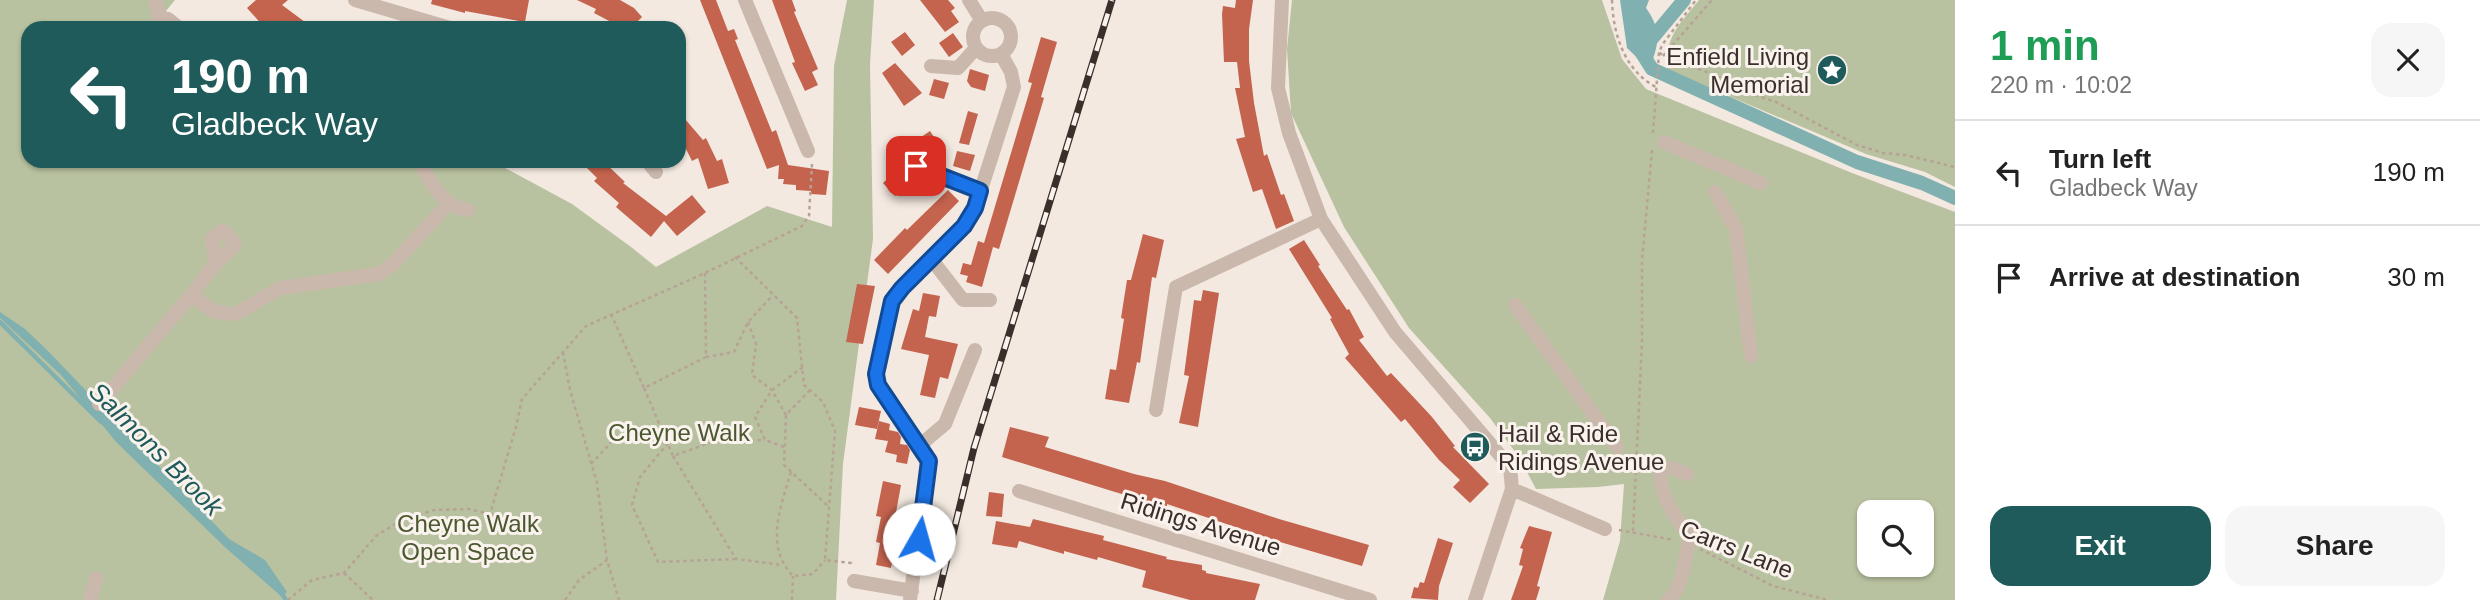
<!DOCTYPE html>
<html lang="en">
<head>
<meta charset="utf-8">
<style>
	:root { --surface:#fff; --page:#f6f6f6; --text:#222; --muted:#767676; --line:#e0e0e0; --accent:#205b5b }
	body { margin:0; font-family:Arial,sans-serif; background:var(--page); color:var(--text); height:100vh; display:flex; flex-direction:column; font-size:26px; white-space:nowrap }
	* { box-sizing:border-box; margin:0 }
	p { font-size:23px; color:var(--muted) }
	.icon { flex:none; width:38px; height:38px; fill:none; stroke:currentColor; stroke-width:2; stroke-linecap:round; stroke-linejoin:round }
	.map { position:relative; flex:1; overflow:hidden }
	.sheet { display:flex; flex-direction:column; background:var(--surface); width:525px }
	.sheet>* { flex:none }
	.guide { position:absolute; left:21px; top:21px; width:665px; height:147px; border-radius:21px; box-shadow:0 2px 5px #0004; background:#205b5b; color:#fff; overflow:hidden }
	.buttons { position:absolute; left:1857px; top:500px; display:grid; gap:14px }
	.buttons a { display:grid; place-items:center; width:77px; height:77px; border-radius:14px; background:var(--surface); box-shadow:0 2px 5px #0004; font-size:35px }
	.pin { position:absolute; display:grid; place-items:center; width:60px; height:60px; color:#fff; margin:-30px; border-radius:14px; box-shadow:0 4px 10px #0006 }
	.me { position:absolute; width:77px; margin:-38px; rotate:7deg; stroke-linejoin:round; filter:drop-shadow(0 0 5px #0008) }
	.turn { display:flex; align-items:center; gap:24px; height:147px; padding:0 35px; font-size:32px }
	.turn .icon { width:91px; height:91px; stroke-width:2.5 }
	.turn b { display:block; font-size:49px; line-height:60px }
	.round { display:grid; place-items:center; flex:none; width:74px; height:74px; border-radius:21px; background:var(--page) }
	.headline { display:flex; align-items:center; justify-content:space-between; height:119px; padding:0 35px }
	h1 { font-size:42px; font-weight:600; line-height:52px; color:#1e9e55 }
	.button { display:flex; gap:14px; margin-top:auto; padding:14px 35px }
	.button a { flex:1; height:80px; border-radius:21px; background:var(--accent); color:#fff; font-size:28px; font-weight:600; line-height:80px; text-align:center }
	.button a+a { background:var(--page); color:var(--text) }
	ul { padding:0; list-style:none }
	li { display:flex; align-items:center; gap:21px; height:105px; padding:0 35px; border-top:2px solid var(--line) }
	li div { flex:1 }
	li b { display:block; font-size:26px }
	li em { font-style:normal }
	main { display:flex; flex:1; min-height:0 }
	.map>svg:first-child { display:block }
</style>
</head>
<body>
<main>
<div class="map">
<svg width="1955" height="600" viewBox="0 0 1955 600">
	<rect width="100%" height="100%" fill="#f3e9e0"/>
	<path fill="#b9c2a0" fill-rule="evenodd" d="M0,0H175L166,11L190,28H28V161H492L572,204L631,247L656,267L767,206L832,227L834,66L847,0H874L870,64L873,239L843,464L836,600H0Z
		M1292,0H1602L1622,59L1646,89L1852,173L1955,212V600H1603L1620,541L1624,484L1598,487L1536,489L1519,457L1490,418L1409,328L1344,227L1291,113L1287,49ZM1869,513H1922V565H1869Z
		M1699,0H1955V187L1925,172L1866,154L1667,70C1665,36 1679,25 1699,0Z"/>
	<path fill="#80b0af" d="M1620,0H1649L1646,8C1662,30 1659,45 1649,69L1627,48Z
		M0,312L25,329L46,349L229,539L265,560L287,592L282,597L227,549L117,443L61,375L0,318Z"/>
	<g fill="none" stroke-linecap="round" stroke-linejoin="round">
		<path stroke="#80b0af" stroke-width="4.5" d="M0,322L101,422
			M280,591L286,600"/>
		<path stroke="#80b0af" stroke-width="14" d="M1644,48L1684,0
			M1640,50L1652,69L1857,162L1922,183L1955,198"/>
	</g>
	<path fill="#c4634e" d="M256,0H288L282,5L313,28H265L247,8Z
		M432,0H529L525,22L465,11V13L431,4Z
		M577,0H620L634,8L642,17L637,22L642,28H616L611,22L594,13L596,9Z
		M700,0H716L728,31L734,29L738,39L735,40L772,132L776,130L788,165L829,171L826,195L811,194V191L796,190V185L783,184L784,179H778L779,165L767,169Z
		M772,0H792L796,11L794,12L818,69L812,72L818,85L805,91L792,63L795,62Z
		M920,0H948L955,8L951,11L959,22L945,32Z
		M1236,0H1253L1249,29V61L1254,103L1264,156L1267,154L1281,195L1284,194L1294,221L1276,229L1262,189L1253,192L1236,139L1245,137L1235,88H1240L1237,62H1224L1222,14L1223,6L1235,8Z
		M905,32L915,45L902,56L891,42Z
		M953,33L963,47L949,57L939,43Z
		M1041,37L1057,42L1041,97L1044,98L999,249L993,247L982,287L966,282L968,276L960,274L963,263L971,265L978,241L984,243L1032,83L1028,82Z
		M895,63L922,93L904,106L882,73Z
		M970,69L989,75L985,91L971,87L967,81Z
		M934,79L949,83L944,99L929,95Z
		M968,111L978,114L969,145L959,143Z
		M679,112L703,140L706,138L717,161L722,159L729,183L708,189L698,158L692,161L679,135Z
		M930,131L938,143L923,154L914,142Z
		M894,142L906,145L910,149L906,164L889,158Z
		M957,151L975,155L970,171L953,166Z
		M580,161H603L625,182L623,183L666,216L692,195L706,212L677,236L664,221L651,237L616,207L619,203L594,181L597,178Z
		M897,170L910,184L895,196L883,183Z
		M948,190L959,201L888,274L874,260L905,228L907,230Z
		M1143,234L1164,240L1156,278L1152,277L1140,363L1137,362L1129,403L1105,399L1110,369L1116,370L1124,319L1121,318L1127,280H1131Z
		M1304,240L1320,265L1318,266L1347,310L1349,309L1364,337L1359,340L1387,376L1391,373L1432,417L1455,446L1453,447L1489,484L1470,503L1453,487L1460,480L1439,460L1405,419L1401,422L1345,358L1349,354L1330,319L1332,318L1289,249Z
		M857,284L875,286L863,344L846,342Z
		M1203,290L1219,293L1198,427L1179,423L1189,376L1184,375L1194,300L1201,301Z
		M923,293L940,296L936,317L929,316L925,337L958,344L948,379L940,377L935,398L920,395L929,355L901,349L913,309L919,311Z
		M859,407L881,411L877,429L855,425Z
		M879,421L890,424L889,430L898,432L901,437L900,444L907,445L910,450L907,464L896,462L897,455L885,452L888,441L875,439Z
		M1010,427L1049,437L1045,447L1134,474L1165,481L1279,519L1369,545L1362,566L1280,542L1167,504V507L1115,492L1002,457Z
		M883,481L901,485L895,518L900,519L891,568L876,565L880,543L876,542L881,517L876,516Z
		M989,492L1004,494L1002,517L986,516Z
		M1033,519L1104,536L1103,540L1167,557L1166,559L1202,565V570L1206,571V573L1260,584L1255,600H1190L1142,587L1146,571L1098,557L1097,560L1064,551V554L1019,541L1017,548L992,544L996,521L1030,527Z
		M1529,526L1552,532L1537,586L1540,587L1536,600H1511L1523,566L1519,565L1523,549L1520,548Z
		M1438,538L1453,543L1439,586L1438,600L1411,598L1414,587L1418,588L1420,582L1424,583Z"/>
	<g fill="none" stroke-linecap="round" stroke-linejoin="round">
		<path stroke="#b7a296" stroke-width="2.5" stroke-dasharray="3.5 3.5" stroke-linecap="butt" d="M1612,0C1613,35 1625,72 1658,88
			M1659,53L1719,77L1743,91L1776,102L1857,145L1883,153L1905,155L1955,167
			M1663,56L1712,0
			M1653,133L1659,53L1662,45L1696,0
			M735,257L797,318L804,385L823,402L835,431L825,560L851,563L852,567
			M705,273L706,357L734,352L748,322L773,295
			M611,314L644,388L706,357
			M748,322L756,344L752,375L772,390L786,415
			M563,352L570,390L597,483L607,560L619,600
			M644,388L673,456L712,442L765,440
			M810,390L786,415L784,465L829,507
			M668,443L640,477L632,505L658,562L736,559
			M784,447L765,440L755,417L772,390L803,367
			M673,456L736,559L782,565
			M591,464L617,436L667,443
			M791,472C781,506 764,546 793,576L813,574L825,560
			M490,514L507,518
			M1619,530L1674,540
			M1633,531L1642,343V260L1652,150
			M1700,549L1773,586L1828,600
			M344,573L373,600
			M288,600L312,580L344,573L376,536L400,521L434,510L469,509L490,514L516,427L522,399L586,326L705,273L802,226L809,216L812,164
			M565,600L579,580L607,560
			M792,600L793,576"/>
		<path stroke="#cbb8ac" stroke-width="14" d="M155,0L162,28
			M355,0L450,28
			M745,0L808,151
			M969,0L982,21
			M1282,0L1278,88L1289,133L1321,219L1395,332L1510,467L1512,489L1475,600
			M160,18L168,19L179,28
			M973 37a19 19 0 1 1 38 0a19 19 0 1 1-38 0Z
			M931,66L958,68L976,48
			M1664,142L1761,183
			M419,161C431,183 442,206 468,210
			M647,161L656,172
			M916,166L980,191
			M1715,192L1736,229L1751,356
			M932,260L963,300H990
			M215,264L212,238L222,231L229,236L235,245L215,264L191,295L213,311L230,314L239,312L280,288L379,274L393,264L449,203
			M1515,305L1617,447
			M99,404L191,295
			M1156,410L1176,287L1321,219
			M919,446L945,424L975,350
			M1512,489L1605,529
			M1019,491L1370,600
			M854,581L912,591
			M90,600L96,578
			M910,600L929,461L878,385L876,374L892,301L902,288L964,226L975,208L1014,87L1011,72L1001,54
			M1668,600C1683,590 1686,552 1690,535C1673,516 1660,495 1660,468H1672L1687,474"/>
		<g stroke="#3a2f2b" stroke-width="7">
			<path id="rail" d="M937,600L974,448L1112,0"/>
		</g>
		<use href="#rail" stroke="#faf3ed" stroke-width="4.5" stroke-dasharray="13" stroke-linecap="butt"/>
	</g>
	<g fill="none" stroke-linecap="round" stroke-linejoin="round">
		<g stroke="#114b97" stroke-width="18">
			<path id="route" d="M916,166L980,191L975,208L964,226L902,288L892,301L876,374L878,385L929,461L919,539"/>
		</g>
		<use href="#route" stroke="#1a73e8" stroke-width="12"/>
	</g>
	<defs>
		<g id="sight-disc" transform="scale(1.575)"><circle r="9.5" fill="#205b5b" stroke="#faf3ed"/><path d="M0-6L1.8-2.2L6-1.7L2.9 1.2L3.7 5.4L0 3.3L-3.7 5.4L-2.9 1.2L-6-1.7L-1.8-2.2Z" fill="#fff"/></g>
		<g id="bus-disc" transform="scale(1.575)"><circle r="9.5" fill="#205b5b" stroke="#faf3ed"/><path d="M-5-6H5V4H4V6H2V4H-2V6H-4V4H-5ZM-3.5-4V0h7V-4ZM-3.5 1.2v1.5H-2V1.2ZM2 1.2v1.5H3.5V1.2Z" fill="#fff"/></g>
	</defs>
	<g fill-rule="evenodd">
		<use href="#sight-disc" x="1832" y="70"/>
		<use href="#bus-disc" x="1475" y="447"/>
	</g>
	<g text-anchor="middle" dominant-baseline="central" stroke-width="6" stroke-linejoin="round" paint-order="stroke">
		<g font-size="24" fill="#3a2f2b" stroke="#faf3ed" text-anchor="end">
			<text x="1809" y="56">Enfield Living<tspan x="1809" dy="28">Memorial</tspan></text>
			<text x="1498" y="433" text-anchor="start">Hail &amp; Ride<tspan x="1498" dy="28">Ridings Avenue</tspan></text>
		</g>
		<g font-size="24" fill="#4b582f" stroke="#faf3ed">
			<text x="679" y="432">Cheyne Walk</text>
			<text x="468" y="523">Cheyne Walk<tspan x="468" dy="28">Open Space</tspan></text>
		</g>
		<g font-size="24" fill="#3a2f2b" stroke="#faf3ed">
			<text transform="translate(1201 524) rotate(17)">Ridings Avenue</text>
			<text transform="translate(1737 549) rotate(22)">Carrs Lane</text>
		</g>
		<g font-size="26" font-style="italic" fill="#205b5b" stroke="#faf3ed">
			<text transform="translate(156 449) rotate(45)">Salmons Brook</text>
		</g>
	</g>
</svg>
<div class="buttons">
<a><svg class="icon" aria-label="search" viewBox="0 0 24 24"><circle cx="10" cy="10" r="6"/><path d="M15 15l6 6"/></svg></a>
</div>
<div class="pin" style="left:916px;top:166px;background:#d93025"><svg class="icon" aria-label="arrive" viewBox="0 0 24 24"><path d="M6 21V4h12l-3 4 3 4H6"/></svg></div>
<svg class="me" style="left:919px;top:539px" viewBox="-20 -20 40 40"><circle r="19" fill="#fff"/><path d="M0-13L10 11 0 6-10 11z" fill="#1a73e8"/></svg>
<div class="guide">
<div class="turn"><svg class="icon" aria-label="left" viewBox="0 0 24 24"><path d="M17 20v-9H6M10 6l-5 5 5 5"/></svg><div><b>190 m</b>Gladbeck Way</div></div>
</div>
</div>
<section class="sheet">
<div class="headline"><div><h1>1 min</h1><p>220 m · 10:02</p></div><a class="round"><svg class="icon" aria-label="close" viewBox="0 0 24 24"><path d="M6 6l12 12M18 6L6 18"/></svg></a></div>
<ul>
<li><svg class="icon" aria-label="left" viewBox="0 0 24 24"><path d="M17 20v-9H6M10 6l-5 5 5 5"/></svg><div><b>Turn left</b><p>Gladbeck Way</p></div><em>190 m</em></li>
<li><svg class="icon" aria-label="arrive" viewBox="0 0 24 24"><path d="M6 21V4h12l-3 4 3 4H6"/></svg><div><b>Arrive at destination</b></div><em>30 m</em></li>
</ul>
<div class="button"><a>Exit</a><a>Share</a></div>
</section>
</main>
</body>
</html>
